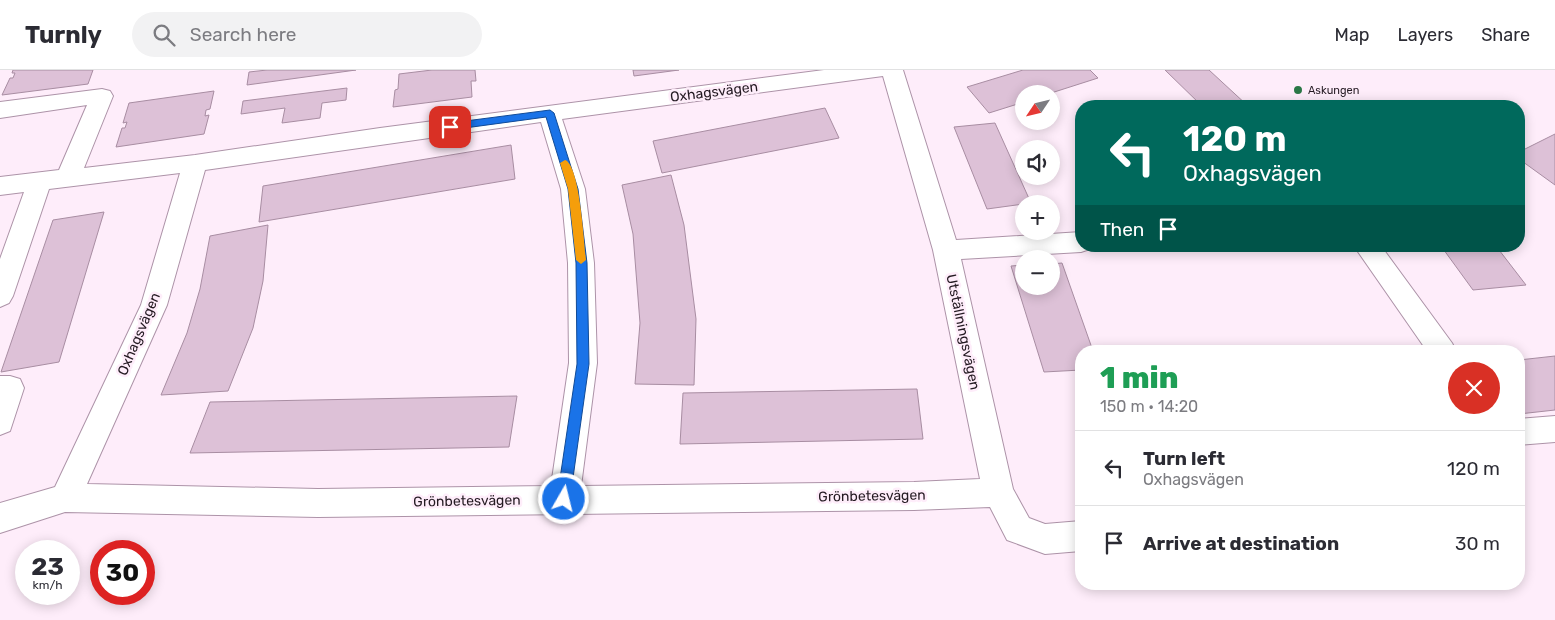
<!DOCTYPE html>
<html lang="en">
<head>
<meta charset="utf-8">
<style>
	:root { --surface:#fff; --page:#f2f2f3; --text:#2b2b33; --muted:#7c7c81; --line:#e1e1e2 }
	body { margin:0; font-family:Rubik,sans-serif; background:var(--page); color:var(--text); height:100vh; display:flex; flex-direction:column; font-size:19px; white-space:nowrap }
	* { box-sizing:border-box; margin:0 }
	p { font-size:16px; color:var(--muted) }
	.icon { flex:none; width:28px; height:28px; fill:none; stroke:currentColor; stroke-width:2; stroke-linecap:round; stroke-linejoin:round }
	.map { position:relative; flex:1; overflow:hidden }
	.panel { position:absolute; left:1075px; top:275px; width:450px; height:245px; display:flex; flex-direction:column; background:var(--surface); border-radius:20px; box-shadow:0 2px 12px #0003 }
	.panel>* { flex:none }
	.top-card { position:absolute; left:1075px; top:30px; width:450px; height:152px; border-radius:20px; box-shadow:0 2px 12px #0003; background:#00695c; color:#fff; overflow:hidden }
	.needle { width:32px; rotate:235deg }
	.controls { position:absolute; left:1015px; top:15px; display:grid; gap:10px }
	.controls a { display:grid; place-items:center; width:45px; height:45px; border-radius:50%; background:var(--surface); box-shadow:0 2px 12px #0003; font-size:25px }
	.speed { position:absolute; left:15px; top:470px; display:flex; gap:10px; font-size:25px; font-weight:700; text-align:center }
	.speed>* { display:grid; place-content:center; width:65px; height:65px; border-radius:50%; background:var(--surface); box-shadow:0 2px 12px #0003; line-height:1 }
	.speed small { font-size:12px; font-weight:400 }
	.speed .limit { border:8px solid #d22; background:#fff; color:#111 }
	.pin { position:absolute; display:grid; place-items:center; width:42px; height:42px; color:#fff; margin:-21px; border-radius:10px; box-shadow:0 2px 8px #0006 }
	.me { position:absolute; width:55px; margin:-28px; rotate:8deg; stroke-linejoin:round; filter:drop-shadow(0 0 4px #0008) }
	.turn { display:flex; align-items:center; gap:18px; height:105px; padding:0 25px; font-size:22px }
	.turn .icon { width:65px; height:65px; stroke-width:2.5 }
	.turn b { display:block; font-size:35px; line-height:42px }
	.then { display:flex; align-items:center; height:48px; padding:0 25px; background:#0003; gap:10px; font-size:19px }
	.round { display:grid; place-items:center; flex:none; width:52px; height:52px; border-radius:26px; background:var(--page) }
	.overview { display:flex; align-items:center; justify-content:space-between; height:85px; padding:0 25px }
	h1 { font-size:30px; font-weight:800; line-height:38px; color:#1e9e55 }
	ul { padding:0; list-style:none }
	li { display:flex; align-items:center; gap:15px; height:75px; padding:0 25px; border-top:1px solid var(--line) }
	li div { flex:1 }
	li b { display:block; font-size:19px }
	li em { font-style:normal }
	header { display:flex; align-items:center; gap:30px; box-sizing:border-box; height:70px; padding:0 25px; background:var(--surface); border-bottom:1px solid var(--line) }
	header strong { font-size:24px }
	nav { display:flex; gap:28px; margin-inline-start:auto; font-size:18px }
	.search { width:350px; height:45px; background:var(--page); display:flex; align-items:center; gap:12px; box-sizing:border-box; padding:0 18px; border-radius:28px; color:var(--muted); font-size:19px }
	.map>svg:first-child { display:block }
</style>
</head>
<body>
<header>
<strong>Turnly</strong>
<div class="search"><svg class="icon" aria-label="search" viewBox="0 0 24 24"><circle cx="10" cy="10" r="6"/><path d="M15 15l6 6"/></svg>Search here</div>
<nav><a>Map</a><a>Layers</a><a>Share</a></nav>
</header>
<div class="map">
<svg width="1555" height="550" viewBox="0 0 1555 550">
	<rect width="100%" height="100%" fill="#feedfa"/>
	<path fill="#ddc1d7" stroke="#a88da2" d="M13,0H93L88,14L2,25L10,8H13L15,3H12Z
		M267,0H356L247,15L249,2Z
		M432,0H475L476,11H471L472,27L393,37L395,20L398,19L399,4Z
		M633,0H679L634,6Z
		M1023,0H1090L1098,8L1048,24H1024V32L989,43L967,17Z
		M1165,0H1209L1248,36H1202Z
		M347,18L346,30L322,33L320,48L282,53L285,38L241,44L243,31Z
		M214,21L210,39L206,40L205,46L209,45L204,64L116,77L122,58H125L127,52L123,53L129,33Z
		M825,38L839,68L662,103L653,71Z
		M995,53L1031,133L987,139L954,57Z
		M1555,64V115L1519,89V82Z
		M511,75L515,109L259,152L263,116Z
		M671,105L684,155L696,249L694,315L635,314L640,253L633,164L622,115Z
		M104,142L59,292L1,302L53,150Z
		M268,155L263,211L253,258L228,321L161,325L187,263L200,219L210,166Z
		M1441,176H1496L1526,215L1473,220Z
		M1062,193L1093,281H1081V300L1044,302L1011,196L1024,195V216H1051V194Z
		M1555,286V340L1519,344V290Z
		M917,319L923,369L680,374L683,323Z
		M517,326L509,377L190,383L210,332Z"/>
	<g fill="none" stroke-linecap="round" stroke-linejoin="round">
		<g stroke="#ad93a8" stroke-width="2">
			<path id="minor" d="M824,0H903L956,170L1081,162V176H1091L1090,179L1081,182L961,189L1013,419L1029,448L1045,454L1081,451V481L1045,484L1007,470L990,437L914,440L318,447L65,442L0,463V433L55,417L141,235L180,103L49,119L13,226L9,233L0,237V189L24,122L0,125V107L59,100L87,35L0,48V32L102,19L110,21L113,26L84,98L195,85L380,58ZM883,6L933,180L980,409L914,412L581,416L597,293L594,193L585,119L562,49ZM541,52L561,119L568,193L569,293L551,416L318,419L87,414L167,235L205,100Z
				M1354,176H1381L1452,273L1456,281H1427Z
				M0,306H10L20,309L24,318L10,361L0,365Z
				M1555,346V372L1519,375V349Z"/>
		</g>
		<use href="#minor" fill="#fff" fill-rule="evenodd"/>
	</g>
	<path fill="#1a73e8" stroke="#114b97" d="M550,40L554,43L578,119L587,193L589,294L570,429L568,433L564,435L559,433L557,429L577,294L576,193L568,119L546,47L450,60L445,57L450,53Z"/>
	<path fill="#f59e0b" d="M565,90C580,95 584,173 586,190L581,194L576,190L568,119L560,93Z"/>
	<circle fill="#2a7746" stroke="#feedfa" stroke-width="2" cx="1298" cy="20" r="5"/>
	<g text-anchor="middle" dominant-baseline="central" stroke-width="5" stroke-linejoin="round" paint-order="stroke">
		<g font-size="11" fill="#241a22" stroke="#feedfa" text-anchor="start">
			<text x="1308" y="20">Askungen</text>
		</g>
		<g font-size="14" fill="#241a22" stroke="#feedfa">
			<text transform="translate(714 22) rotate(-7)">Oxhagsvägen</text>
			<text transform="translate(963 262) rotate(78)">Utställningsvägen</text>
			<text transform="translate(139 264) rotate(-67)">Oxhagsvägen</text>
			<text transform="translate(872 426) rotate(-1)">Grönbetesvägen</text>
			<text transform="translate(467 431) rotate(-1)">Grönbetesvägen</text>
		</g>
	</g>
</svg>
<div class="controls">
<a><svg class="needle" viewBox="-14 -14 28 28"><path d="M0-13l5 13h-10z" fill="#e53935"/><path d="M0 13l5-13h-10z" fill="#7c7c81"/></svg></a>
<a><svg class="icon" aria-label="sound" viewBox="0 0 24 24"><path d="M4 9h4l5-4v14l-5-4H4zM17 9q2 3 0 6"/></svg></a>
<a>+</a>
<a>−</a>
</div>
<div class="speed"><div>23<small>km/h</small></div><div class="limit">30</div></div>
<div class="pin" style="left:450px;top:57px;background:#d93025"><svg class="icon" aria-label="arrive" viewBox="0 0 24 24"><path d="M6 21V4h12l-3 4 3 4H6"/></svg></div>
<svg class="me" style="left:564px;top:429px" viewBox="-20 -20 40 40"><circle r="17" fill="#1a73e8" stroke="#fff" stroke-width="3"/><path d="M0-11L8 9 0 5-8 9z" fill="#fff"/></svg>
<div class="top-card">
<div class="turn"><svg class="icon" aria-label="left" viewBox="0 0 24 24"><path d="M17 20v-9H6M10 6l-5 5 5 5"/></svg><div><b>120 m</b>Oxhagsvägen</div></div>
<div class="then">Then<svg class="icon" aria-label="arrive" viewBox="0 0 24 24"><path d="M6 21V4h12l-3 4 3 4H6"/></svg></div>
</div>
<section class="panel">
<div class="overview"><div><h1>1 min</h1><p>150 m · 14:20</p></div><a class="round" style="background:#d93025;color:#fff"><svg class="icon" aria-label="close" viewBox="0 0 24 24"><path d="M6 6l12 12M18 6L6 18"/></svg></a></div>
<ul>
<li><svg class="icon" aria-label="left" viewBox="0 0 24 24"><path d="M17 20v-9H6M10 6l-5 5 5 5"/></svg><div><b>Turn left</b><p>Oxhagsvägen</p></div><em>120 m</em></li>
<li><svg class="icon" aria-label="arrive" viewBox="0 0 24 24"><path d="M6 21V4h12l-3 4 3 4H6"/></svg><div><b>Arrive at destination</b></div><em>30 m</em></li>
</ul>
</section>
</div>
</body>
</html>
